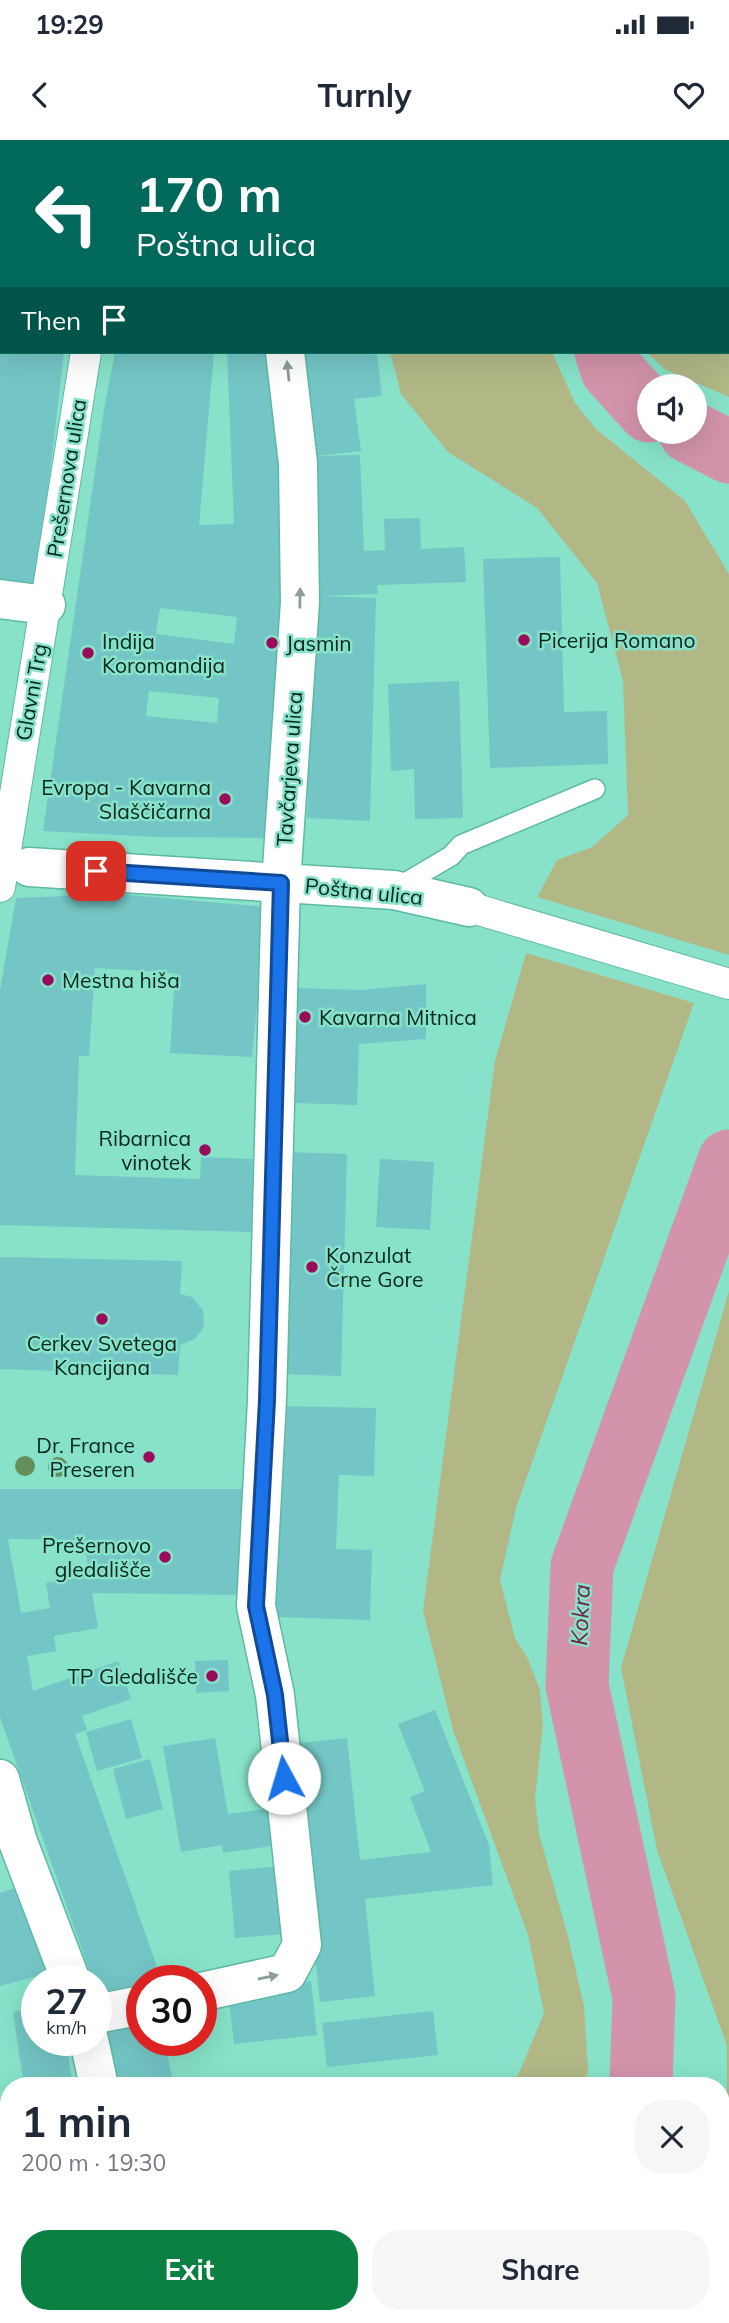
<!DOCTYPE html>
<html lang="en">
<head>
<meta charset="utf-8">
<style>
	:root { --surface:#fff; --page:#f6f6f7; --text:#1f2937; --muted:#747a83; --accent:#0b8043 }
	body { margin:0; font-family:Mulish,sans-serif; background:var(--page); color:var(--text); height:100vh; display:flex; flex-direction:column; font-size:26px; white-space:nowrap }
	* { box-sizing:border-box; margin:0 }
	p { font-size:23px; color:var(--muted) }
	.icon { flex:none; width:38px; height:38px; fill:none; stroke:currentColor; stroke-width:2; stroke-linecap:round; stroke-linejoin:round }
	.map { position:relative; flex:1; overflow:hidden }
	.sheet { position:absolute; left:0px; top:1937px; width:730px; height:247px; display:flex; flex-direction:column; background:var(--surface); border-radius:28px 28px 0 0; box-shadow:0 7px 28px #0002 }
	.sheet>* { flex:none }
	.banner { position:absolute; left:0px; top:0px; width:730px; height:214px; box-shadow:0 7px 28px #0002; background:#00695c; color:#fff; overflow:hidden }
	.buttons { position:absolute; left:637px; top:234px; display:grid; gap:14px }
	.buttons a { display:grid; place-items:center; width:70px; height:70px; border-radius:50%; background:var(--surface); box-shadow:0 7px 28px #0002; font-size:35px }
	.speed { position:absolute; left:21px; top:1825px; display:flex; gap:14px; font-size:35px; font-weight:700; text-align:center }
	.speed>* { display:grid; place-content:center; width:91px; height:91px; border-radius:50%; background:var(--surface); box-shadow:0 7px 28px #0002; line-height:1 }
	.speed small { font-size:18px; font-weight:400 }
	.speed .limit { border:10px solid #d22; background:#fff; color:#111 }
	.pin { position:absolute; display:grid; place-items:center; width:60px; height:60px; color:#fff; margin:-30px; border-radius:14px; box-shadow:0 4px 10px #0006 }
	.me { position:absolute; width:77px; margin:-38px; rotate:354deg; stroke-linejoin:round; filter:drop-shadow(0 0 5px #0008) }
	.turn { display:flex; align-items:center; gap:24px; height:147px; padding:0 21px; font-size:32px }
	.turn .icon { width:91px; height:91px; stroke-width:2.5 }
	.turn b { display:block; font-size:49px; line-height:60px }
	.then { display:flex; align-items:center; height:66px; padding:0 21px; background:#0003; gap:14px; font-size:26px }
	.round { display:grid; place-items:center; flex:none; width:74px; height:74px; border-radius:28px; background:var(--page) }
	.headline { display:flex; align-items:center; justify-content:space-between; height:119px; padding:0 21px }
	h1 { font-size:42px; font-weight:700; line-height:52px }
	.cta { display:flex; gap:14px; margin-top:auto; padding:14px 21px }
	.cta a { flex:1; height:80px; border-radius:28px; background:var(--accent); color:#fff; font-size:28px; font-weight:700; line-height:80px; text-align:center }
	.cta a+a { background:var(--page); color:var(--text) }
	.status { display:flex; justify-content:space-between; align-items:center; height:49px; padding:0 35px; background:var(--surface); direction:ltr }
	.status svg { height:19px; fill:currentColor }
	header { display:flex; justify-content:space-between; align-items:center; height:91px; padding:0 21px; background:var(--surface); font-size:32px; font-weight:700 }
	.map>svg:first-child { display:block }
</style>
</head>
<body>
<div class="status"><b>19:29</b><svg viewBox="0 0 49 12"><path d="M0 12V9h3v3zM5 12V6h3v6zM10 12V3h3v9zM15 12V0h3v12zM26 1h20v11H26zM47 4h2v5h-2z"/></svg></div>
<header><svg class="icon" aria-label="back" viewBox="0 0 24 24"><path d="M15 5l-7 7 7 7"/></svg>Turnly<svg class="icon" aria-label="heart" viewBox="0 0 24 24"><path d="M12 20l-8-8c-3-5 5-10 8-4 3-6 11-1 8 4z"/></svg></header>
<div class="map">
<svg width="729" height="2183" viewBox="0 0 729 2183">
	<rect width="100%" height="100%" fill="#87e2c9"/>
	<path fill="#b1b886" d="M341,0H556L555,2H341Z
		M637,0H729V257L666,230L646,212H728V2H637Z
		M390,212H552L575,263L596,289L685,361L729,434V815L537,757L557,720L592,707L628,675L623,541L597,443L537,368L448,312L401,254Z
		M526,813L694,863L516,1368L500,1440L515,1498L528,1519L540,1550L543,1585L535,1659L539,1694L568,1796L584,1866L588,1930L585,1946H511L520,1931L544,1873L528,1795L453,1590L423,1471L495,921Z
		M729,1151V2183H691L692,2175H721V1995L727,1971V1906L657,1710L621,1528Z
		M401,2175H547L546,2183H401Z"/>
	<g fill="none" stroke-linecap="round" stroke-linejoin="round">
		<path stroke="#d293ab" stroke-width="63" d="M604,2L605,0
			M606,212L612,230L649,271
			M690,292L729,312
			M641,1946L644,1857L577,1545L582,1426L729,1021
			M620,2183L621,2175"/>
	</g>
	<path fill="#73c6c5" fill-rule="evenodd" d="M0,212H64L36,453L0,449Z
		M115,212H214L199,385L234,384L227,212H275L287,413L277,698L155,697L43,691L104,269ZM160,468L237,477L234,504L156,494ZM149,551L219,558L217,583L146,576Z
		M296,212H366V215L377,214L382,256L354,259L361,311L316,316L360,315L364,411L385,410L384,379L420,378L421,409L464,407L466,442L377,445L378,454L321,456L376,458L370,681L307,678L311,540Z
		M560,417L564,572L607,571L608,624L490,628L483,419Z
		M459,541L463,678L415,679L414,629L391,631L388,544Z
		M117,754L267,767L252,917L170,913L175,833L95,828L89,916H79L75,1035L200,1039L201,1017L253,1019L251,1092L0,1085V850L16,758Z
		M426,844V899L359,904L357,965L294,963L297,848L361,850Z
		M284,1012L347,1014L341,1236L278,1234Z
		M380,1019L434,1022L430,1090L376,1087Z
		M0,1117L182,1121L180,1154L192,1157L203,1170L204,1187L195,1199L180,1205L178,1235L0,1229Z
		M281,1266L376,1268L374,1336L339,1335L336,1409L372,1410L370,1480L275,1477Z
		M0,1349H242L243,1455L92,1453L98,1488L54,1496L56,1511L27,1516L33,1551L118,1521L131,1559L82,1576L87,1590L75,1594L162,1841H142V1853L102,1867L96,1851V1841H93L0,1577ZM8,1399L84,1400L89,1435L46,1443L50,1468L21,1473Z
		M228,1520L229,1551L196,1553L195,1521Z
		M435,1570L489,1705L493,1745L365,1759L375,1856L320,1862L292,1604L347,1598L360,1720L431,1712L410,1657L425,1651L398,1584Z
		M131,1579L142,1618L97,1631L86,1592Z
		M215,1598L228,1674L274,1668L279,1705L223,1713L222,1705L181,1712L163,1606Z
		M150,1619L163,1669L126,1679L113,1629Z
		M280,1726L286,1794L235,1798L229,1731Z
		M26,1744L57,1831L0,1846V1753Z
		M311,1841L317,1895L234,1904L228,1850Z
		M37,1868V1900H66L72,1941L24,1946L13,1872Z
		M433,1871L438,1915L327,1927L322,1883Z
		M142,1873V1900H164L174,1946H106L96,1883Z
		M91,2175H145L147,2183H93Z
		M235,2175H298L300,2183H238Z"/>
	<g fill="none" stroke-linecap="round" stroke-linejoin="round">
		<g stroke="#5eb9a2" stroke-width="22">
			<path id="service" d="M395,749L451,716L461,705L595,649"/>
		</g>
		<g stroke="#5eb9a2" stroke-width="32">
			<path id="pedestrian" d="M122,2L123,0
				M0,747L86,212
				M469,767L729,844"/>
		</g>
		<g stroke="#5eb9a2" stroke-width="41">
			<path id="minor" d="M258,0V2
				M0,459L46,465
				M29,727L394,750L469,767
				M0,1639L18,1702L71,1841
				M201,1852L287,1833L302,1805L275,1555L256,1466L267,1260L281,743L300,462L298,323L285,212
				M96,1874L142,1865
				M89,1900L99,1946
				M160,2175L163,2183"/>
		</g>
		<use href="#service" stroke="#fff" stroke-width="19"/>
		<use href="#pedestrian" stroke="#fff" stroke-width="30"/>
		<use href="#minor" stroke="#fff" stroke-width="38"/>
	</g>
	<g fill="#638f5a">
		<circle cx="25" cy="1326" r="10"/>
		<circle cx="58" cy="1327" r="10"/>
	</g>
	<defs><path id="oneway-solid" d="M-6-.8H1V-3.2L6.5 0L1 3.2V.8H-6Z" transform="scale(1.75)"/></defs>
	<g fill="#8c9e9a">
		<use href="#oneway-solid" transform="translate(288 231) rotate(-96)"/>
		<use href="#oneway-solid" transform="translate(300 458) rotate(-89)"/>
		<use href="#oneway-solid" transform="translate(268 1837) rotate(-12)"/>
	</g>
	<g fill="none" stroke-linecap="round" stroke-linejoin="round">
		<g stroke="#114b97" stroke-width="18">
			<path id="route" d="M96,731L281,743L267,1260L256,1466L275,1555L284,1638"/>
		</g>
		<use href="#route" stroke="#1a73e8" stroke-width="12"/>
	</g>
	<g fill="#9b0b5c" stroke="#87e2c9" stroke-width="2.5">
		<circle cx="524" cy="500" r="7"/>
		<circle cx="272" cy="503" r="7"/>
		<circle cx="88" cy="513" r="7"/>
		<circle cx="225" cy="659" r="7"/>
		<circle cx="48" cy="840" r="7"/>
		<circle cx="305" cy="877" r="7"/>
		<circle cx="205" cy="1010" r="7"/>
		<circle cx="312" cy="1127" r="7"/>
		<circle cx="102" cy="1179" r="7"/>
		<circle cx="149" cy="1317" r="7"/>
		<circle cx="165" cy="1417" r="7"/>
		<circle cx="212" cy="1536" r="7"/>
	</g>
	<g text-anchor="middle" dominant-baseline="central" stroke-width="5" stroke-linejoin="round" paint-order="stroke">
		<g font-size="21" fill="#00271e" stroke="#87e2c9">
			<text transform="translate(66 338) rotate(-81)">Prešernova ulica</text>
			<text transform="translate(31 552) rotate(-80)">Glavni Trg</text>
			<text transform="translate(289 629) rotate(-86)">Tavčarjeva ulica</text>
			<text transform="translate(364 751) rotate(6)">Poštna ulica</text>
		</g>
		<g font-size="21" fill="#00271e" stroke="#87e2c9" text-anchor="start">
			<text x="538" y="500">Picerija Romano</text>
			<text x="102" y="501">Indija<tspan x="102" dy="24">Koromandija</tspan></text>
			<text x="286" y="503">Jasmin</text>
			<text x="211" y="647" text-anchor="end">Evropa - Kavarna<tspan x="211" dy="24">Slaščičarna</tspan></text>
			<text x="62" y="840">Mestna hiša</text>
			<text x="319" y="877">Kavarna Mitnica</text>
			<text x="191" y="998" text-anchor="end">Ribarnica<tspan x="191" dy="24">vinotek</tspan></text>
			<text x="326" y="1115">Konzulat<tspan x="326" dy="24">Črne Gore</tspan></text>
			<text x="102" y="1203" text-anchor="middle">Cerkev Svetega<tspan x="102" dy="24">Kancijana</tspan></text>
			<text x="135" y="1305" text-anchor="end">Dr. France<tspan x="135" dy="24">Preseren</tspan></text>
			<text x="151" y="1405" text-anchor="end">Prešernovo<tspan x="151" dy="24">gledališče</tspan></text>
			<text x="198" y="1536" text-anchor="end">TP Gledališče</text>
		</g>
		<g font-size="23" font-style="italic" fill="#6f2547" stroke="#87e2c9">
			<text transform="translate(580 1475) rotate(-87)">Kokra</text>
		</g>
	</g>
</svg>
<div class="buttons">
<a><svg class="icon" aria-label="sound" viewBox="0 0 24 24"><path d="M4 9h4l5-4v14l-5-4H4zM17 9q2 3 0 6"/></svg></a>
</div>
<div class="speed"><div>27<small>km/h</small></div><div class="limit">30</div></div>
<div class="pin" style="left:96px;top:731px;background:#d93025"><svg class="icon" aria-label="arrive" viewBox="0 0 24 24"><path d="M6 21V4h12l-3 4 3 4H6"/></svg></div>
<svg class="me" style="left:284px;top:1638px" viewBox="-20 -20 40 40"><circle r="19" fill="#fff"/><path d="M0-13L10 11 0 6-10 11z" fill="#1a73e8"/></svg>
<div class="banner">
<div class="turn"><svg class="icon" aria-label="left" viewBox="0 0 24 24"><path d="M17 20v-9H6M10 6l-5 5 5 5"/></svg><div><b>170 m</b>Poštna ulica</div></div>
<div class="then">Then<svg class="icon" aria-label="arrive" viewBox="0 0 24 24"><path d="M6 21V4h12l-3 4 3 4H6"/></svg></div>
</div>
<section class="sheet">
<div class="headline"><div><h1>1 min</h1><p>200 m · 19:30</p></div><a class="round"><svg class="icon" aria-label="close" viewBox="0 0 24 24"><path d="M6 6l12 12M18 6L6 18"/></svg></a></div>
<div class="cta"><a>Exit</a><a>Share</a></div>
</section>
</div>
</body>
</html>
